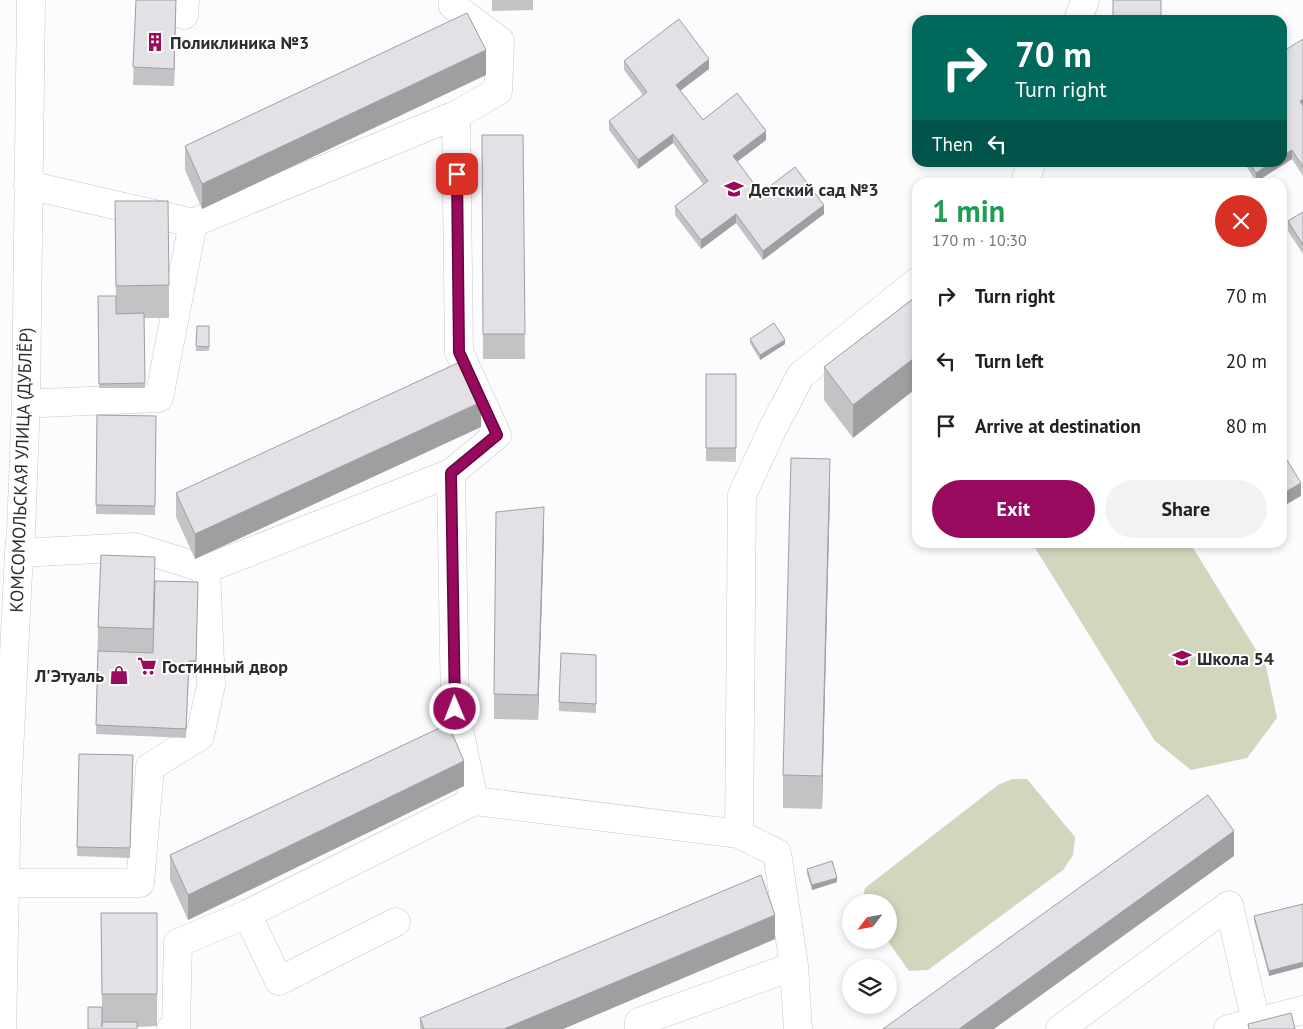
<!DOCTYPE html>
<html lang="en">
<head>
<meta charset="utf-8">
<style>
	:root { --surface:#fff; --page:#f2f2f2; --text:#202124; --muted:#757577; --accent:#980a5d }
	body { margin:0; font-family:"PT Sans",sans-serif; background:var(--page); color:var(--text); height:100vh; display:flex; flex-direction:column; font-size:19px; white-space:nowrap }
	* { box-sizing:border-box; margin:0 }
	p { font-size:16px; color:var(--muted) }
	.icon { flex:none; width:28px; height:28px; fill:none; stroke:currentColor; stroke-width:2; stroke-linecap:round; stroke-linejoin:round }
	.map { position:relative; flex:1; overflow:hidden }
	.sheet { position:absolute; left:912px; top:178px; width:375px; height:370px; display:flex; flex-direction:column; background:var(--surface); border-radius:15px; box-shadow:0 2px 8px #0003 }
	.sheet>* { flex:none }
	.hud { position:absolute; left:912px; top:15px; width:375px; height:152px; border-radius:15px; box-shadow:0 2px 8px #0003; background:#00695c; color:#fff; overflow:hidden }
	.needle { width:32px; rotate:238deg }
	.controls { position:absolute; left:842px; top:894px; display:grid; gap:10px }
	.controls a { display:grid; place-items:center; width:55px; height:55px; border-radius:50%; background:var(--surface); box-shadow:0 2px 8px #0003; font-size:25px }
	.pin { position:absolute; display:grid; place-items:center; width:42px; height:42px; color:#fff; margin:-21px; border-radius:10px; box-shadow:0 2px 8px #0006 }
	.me { position:absolute; width:55px; margin:-28px; rotate:359deg; stroke-linejoin:round; filter:drop-shadow(0 0 4px #0008) }
	.turn { display:flex; align-items:center; gap:18px; height:105px; padding:0 20px; font-size:22px }
	.turn .icon { width:65px; height:65px; stroke-width:2.5 }
	.turn b { display:block; font-size:35px; line-height:42px }
	.then { display:flex; align-items:center; height:48px; padding:0 20px; background:#0003; gap:10px; font-size:19px }
	.round { display:grid; place-items:center; flex:none; width:52px; height:52px; border-radius:26px; background:var(--page) }
	.headline { display:flex; align-items:center; justify-content:space-between; height:85px; padding:0 20px }
	h1 { font-size:30px; font-weight:700; line-height:38px; color:#1e9e55 }
	.cta { display:flex; gap:10px; margin-top:auto; padding:10px 20px }
	.cta a { flex:1; height:58px; border-radius:30px; background:var(--accent); color:#fff; font-size:20px; font-weight:700; line-height:58px; text-align:center }
	.cta a+a { background:var(--page); color:var(--text) }
	ul { padding:0; list-style:none }
	li { display:flex; align-items:center; gap:15px; height:65px; padding:0 20px }
	li div { flex:1 }
	li b { display:block; font-size:19px }
	li em { font-style:normal }
	.map>svg:first-child { display:block }
</style>
</head>
<body>
<div class="map">
<svg width="1303" height="1029" viewBox="0 0 1303 1029">
	<rect width="100%" height="100%" fill="#fcfbfe"/>
	<path fill="#d2d6bd" d="M1032,543H1190L1266,666L1277,718L1247,758L1191,770L1155,741Z
		M1012,779H1027L1075,837L1073,855L1063,870L928,970L909,971L887,940H889V902H862L865,888L998,785Z"/>
	<g fill="none" stroke-linecap="round" stroke-linejoin="round">
		<g stroke="#c7c6c9" stroke-width="29">
			<path id="minor" d="M184,15L185,0
				M1078,20L1085,0
				M1025,182L1032,162
				M28,185L193,223L456,115
				M26,400L42,403L159,398L193,223
				M451,473L455,709L474,801
				M19,553L135,547L206,569L451,473L497,435L459,352L456,115L498,91L500,41L453,6V0
				M739,834L742,495L773,428L801,375L918,281
				M5,883H140L150,767L200,736L211,685L206,569
				M247,914L279,981L396,922
				M2,1029L7,794L19,553L21,532L26,400L31,0
				M171,1029L176,1027L178,943L247,914L474,801L739,834L777,853L794,966L798,1029
				M639,1029V1022L794,966
				M1060,1029L1229,905L1256,1022
				M1228,1029L1303,1010"/>
		</g>
		<use href="#minor" stroke="#fff" stroke-width="28"/>
	</g>
	<path fill="#c3c2c5" d="M136,0H176L174,86L133,85Z
		M492,0H533V10L492,11Z
		M1303,39V176L1292,159L1256,182L1244,162H1282Z
		M624,61L709,69L680,90L703,120L766,140L737,161L761,193L824,214L763,260L736,223L701,249L675,215V206L703,184L673,143L638,169L609,130V121L643,95L624,70Z
		M486,75L202,209L185,170V146Z
		M482,135H523L525,359H483Z
		M115,201L169,285V318H144L145,388H99L98,296L116,307Z
		M1303,212V254L1288,231V221Z
		M918,295L853,438L824,400V367Z
		M197,326H209V351H196Z
		M750,339L785,344L760,360L750,343Z
		M706,374H736V462L706,461Z
		M97,415L156,416L155,515L96,514Z
		M481,427L195,559L176,517V493Z
		M830,491L822,809L783,808V775Z
		M544,532L538,720L494,719V694Z
		M155,581L198,582L196,670H189L186,738L96,734L98,627Z
		M596,655V713L559,711V702Z
		M79,754L133,755L130,858L77,856Z
		M464,786L188,920L170,880V855Z
		M807,869L837,882L812,890L807,874Z
		M1303,904L1269,976L1254,921V916Z
		M101,913H157V1026L137,1027L88,1029L102,1007Z
		M775,939L563,1029H420V1018Z"/>
	<path fill="#9f9ea0" d="M176,0L174,86V69Z
		M486,50V75L202,209V184Z
		M709,59V69L676,94V85Z
		M1303,99V108L1300,101Z
		M766,131V140L733,165V156Z
		M673,134V143L638,169V160Z
		M1292,150V159L1256,182V173L1272,162H1282V156Z
		M824,205V214L763,260V251Z
		M736,214V223L701,249V240Z
		M785,340V344L760,360V355Z
		M918,355V387L853,438V405Z
		M481,402V427L195,559V534Z
		M830,459V491L822,809V776Z
		M1301,483V496L1282,507V494Z
		M544,507V532L538,720V695Z
		M464,761V786L188,920V895Z
		M1234,831V856L994,1029H959Z
		M837,878V882L812,890V885Z
		M775,915V939L563,1029H504Z
		M1303,962V967L1269,976V971Z"/>
	<path fill="#e3e1e5" stroke="#9f9ea0" d="M136,0H176L174,69L133,67Z
		M1113,0H1161V20H1113Z
		M467,13L486,50L202,184L185,146Z
		M679,19L709,59L676,85L703,120L737,93L766,131L733,156L761,193L795,167L824,205L763,251L736,214L701,240L675,206L708,181L673,134L638,160L609,121L647,92L624,61Z
		M1303,39V99L1300,101L1303,106V167L1292,150L1282,156V52Z
		M482,135H523L525,334H483Z
		M1249,162H1272L1256,173Z
		M115,201H168L169,285L116,286Z
		M1303,212V245L1288,221Z
		M918,295V355L853,405L824,367Z
		M98,296H116V314L144,313L145,383L99,384Z
		M774,323L785,340L760,355L750,339Z
		M197,326H209V347L196,346Z
		M462,361L481,402L195,534L176,493Z
		M706,374H736V448H706Z
		M97,415L156,416L155,506L96,505Z
		M1282,452L1301,483L1282,494Z
		M791,458L830,459L822,776L783,775Z
		M544,507L538,695L494,694L496,512Z
		M101,555L155,557L153,629L98,627Z
		M155,581L198,582L196,661H189L186,729L96,725L98,651L153,653Z
		M561,653L596,655V704L559,702Z
		M448,724L464,761L188,895L170,855Z
		M79,754L133,755L130,848L77,847Z
		M1208,795L1234,831L959,1029H883Z
		M832,861L837,878L812,885L807,869Z
		M761,875L775,915L504,1029H424L420,1018Z
		M1303,904V962L1269,971L1254,916Z
		M101,913H157V994H102Z
		M88,1007H102V1027V1022H137V1029H88Z
		M1291,1013L1295,1029H1249L1248,1024Z"/>
	<g fill="none" stroke-linecap="round" stroke-linejoin="round">
		<g stroke="#63063c" stroke-width="12">
			<path id="route" d="M455,709L451,473L497,435L459,352L457,174"/>
		</g>
		<use href="#route" stroke="#980a5d" stroke-width="9"/>
	</g>
	<defs>
		<g id="building-bare" transform="scale(1.5)"><path d="M-4-6H4V6H1V3H-1V6H-4ZM-2.5-4.3h1.7v1.8h-1.7ZM.8-4.3h1.7v1.8H.8ZM-2.5-1h1.7V.8h-1.7ZM.8-1h1.7V.8H.8Z" fill="#980a5d" stroke="#fff" stroke-width="2.5" paint-order="stroke"/></g>
		<g id="school-bare" transform="scale(1.5)"><path d="M0-5L7-2L0 1L-7-2ZM-4 1L0 2.5L4 1V4Q0 6-4 4Z" fill="#980a5d" stroke="#fff" stroke-width="2.5" paint-order="stroke"/></g>
		<g id="supermarket-bare" transform="scale(1.5)"><path d="M-6-5.5h2.5l.6 2H6L4.5 2H-2.5L-4.4-4H-6ZM-1.5 3.2a1.3 1.3 0 1 0 .1 0ZM3 3.2a1.3 1.3 0 1 0 .1 0Z" fill="#980a5d" stroke="#fff" stroke-width="2.5" paint-order="stroke"/></g>
		<g id="shop-bare" transform="scale(1.5)"><path d="M-5-2.5h2.3a2.7 3.5 0 0 1 5.4 0H5L5.5 6h-11ZM-1.5-2.5h3a1.5 2.3 0 0 0-3 0Z" fill="#980a5d" stroke="#fff" stroke-width="2.5" paint-order="stroke"/></g>
	</defs>
	<g fill-rule="evenodd">
		<use href="#building-bare" x="155" y="42"/>
		<use href="#school-bare" x="734" y="189"/>
		<use href="#school-bare" x="1182" y="658"/>
		<use href="#supermarket-bare" x="147" y="666"/>
		<use href="#shop-bare" x="119" y="675"/>
	</g>
	<g text-anchor="middle" dominant-baseline="central" stroke-width="4" stroke-linejoin="round" paint-order="stroke">
		<g font-size="18" font-weight="bold" fill="#2c2c2d" stroke="#fff" text-anchor="start">
			<text x="170" y="42">Поликлиника №3</text>
			<text x="749" y="189">Детский сад №3</text>
			<text x="1197" y="658">Школа 54</text>
			<text x="162" y="666">Гостинный двор</text>
			<text x="104" y="675" text-anchor="end">Л'Этуаль</text>
		</g>
		<g font-size="18" fill="#2c2c2d" stroke="#fff">
			<text transform="translate(21 470) rotate(-88)">КОМСОМОЛЬСКАЯ УЛИЦА (ДУБЛЁР)</text>
		</g>
	</g>
</svg>
<div class="controls">
<a><svg class="needle" viewBox="-14 -14 28 28"><path d="M0-13l5 13h-10z" fill="#e53935"/><path d="M0 13l5-13h-10z" fill="#757577"/></svg></a>
<a><svg class="icon" aria-label="layers" viewBox="0 0 24 24"><path d="M12 4l9 5-9 5-9-5zM3 14l9 5 9-5"/></svg></a>
</div>
<div class="pin" style="left:457px;top:174px;background:#d93025"><svg class="icon" aria-label="arrive" viewBox="0 0 24 24"><path d="M6 21V4h12l-3 4 3 4H6"/></svg></div>
<svg class="me" style="left:455px;top:709px" viewBox="-20 -20 40 40"><circle r="17" fill="#980a5d" stroke="#fff" stroke-width="3"/><path d="M0-11L8 9 0 5-8 9z" fill="#fff"/></svg>
<div class="hud">
<div class="turn"><svg class="icon" aria-label="right" viewBox="0 0 24 24"><path d="M7 20v-9h11M14 6l5 5-5 5"/></svg><div><b>70 m</b>Turn right</div></div>
<div class="then">Then<svg class="icon" aria-label="left" viewBox="0 0 24 24"><path d="M17 20v-9H6M10 6l-5 5 5 5"/></svg></div>
</div>
<section class="sheet">
<div class="headline"><div><h1>1 min</h1><p>170 m · 10:30</p></div><a class="round" style="background:#d93025;color:#fff"><svg class="icon" aria-label="close" viewBox="0 0 24 24"><path d="M6 6l12 12M18 6L6 18"/></svg></a></div>
<ul>
<li><svg class="icon" aria-label="right" viewBox="0 0 24 24"><path d="M7 20v-9h11M14 6l5 5-5 5"/></svg><div><b>Turn right</b></div><em>70 m</em></li>
<li><svg class="icon" aria-label="left" viewBox="0 0 24 24"><path d="M17 20v-9H6M10 6l-5 5 5 5"/></svg><div><b>Turn left</b></div><em>20 m</em></li>
<li><svg class="icon" aria-label="arrive" viewBox="0 0 24 24"><path d="M6 21V4h12l-3 4 3 4H6"/></svg><div><b>Arrive at destination</b></div><em>80 m</em></li>
</ul>
<div class="cta"><a>Exit</a><a>Share</a></div>
</section>
</div>
</body>
</html>
